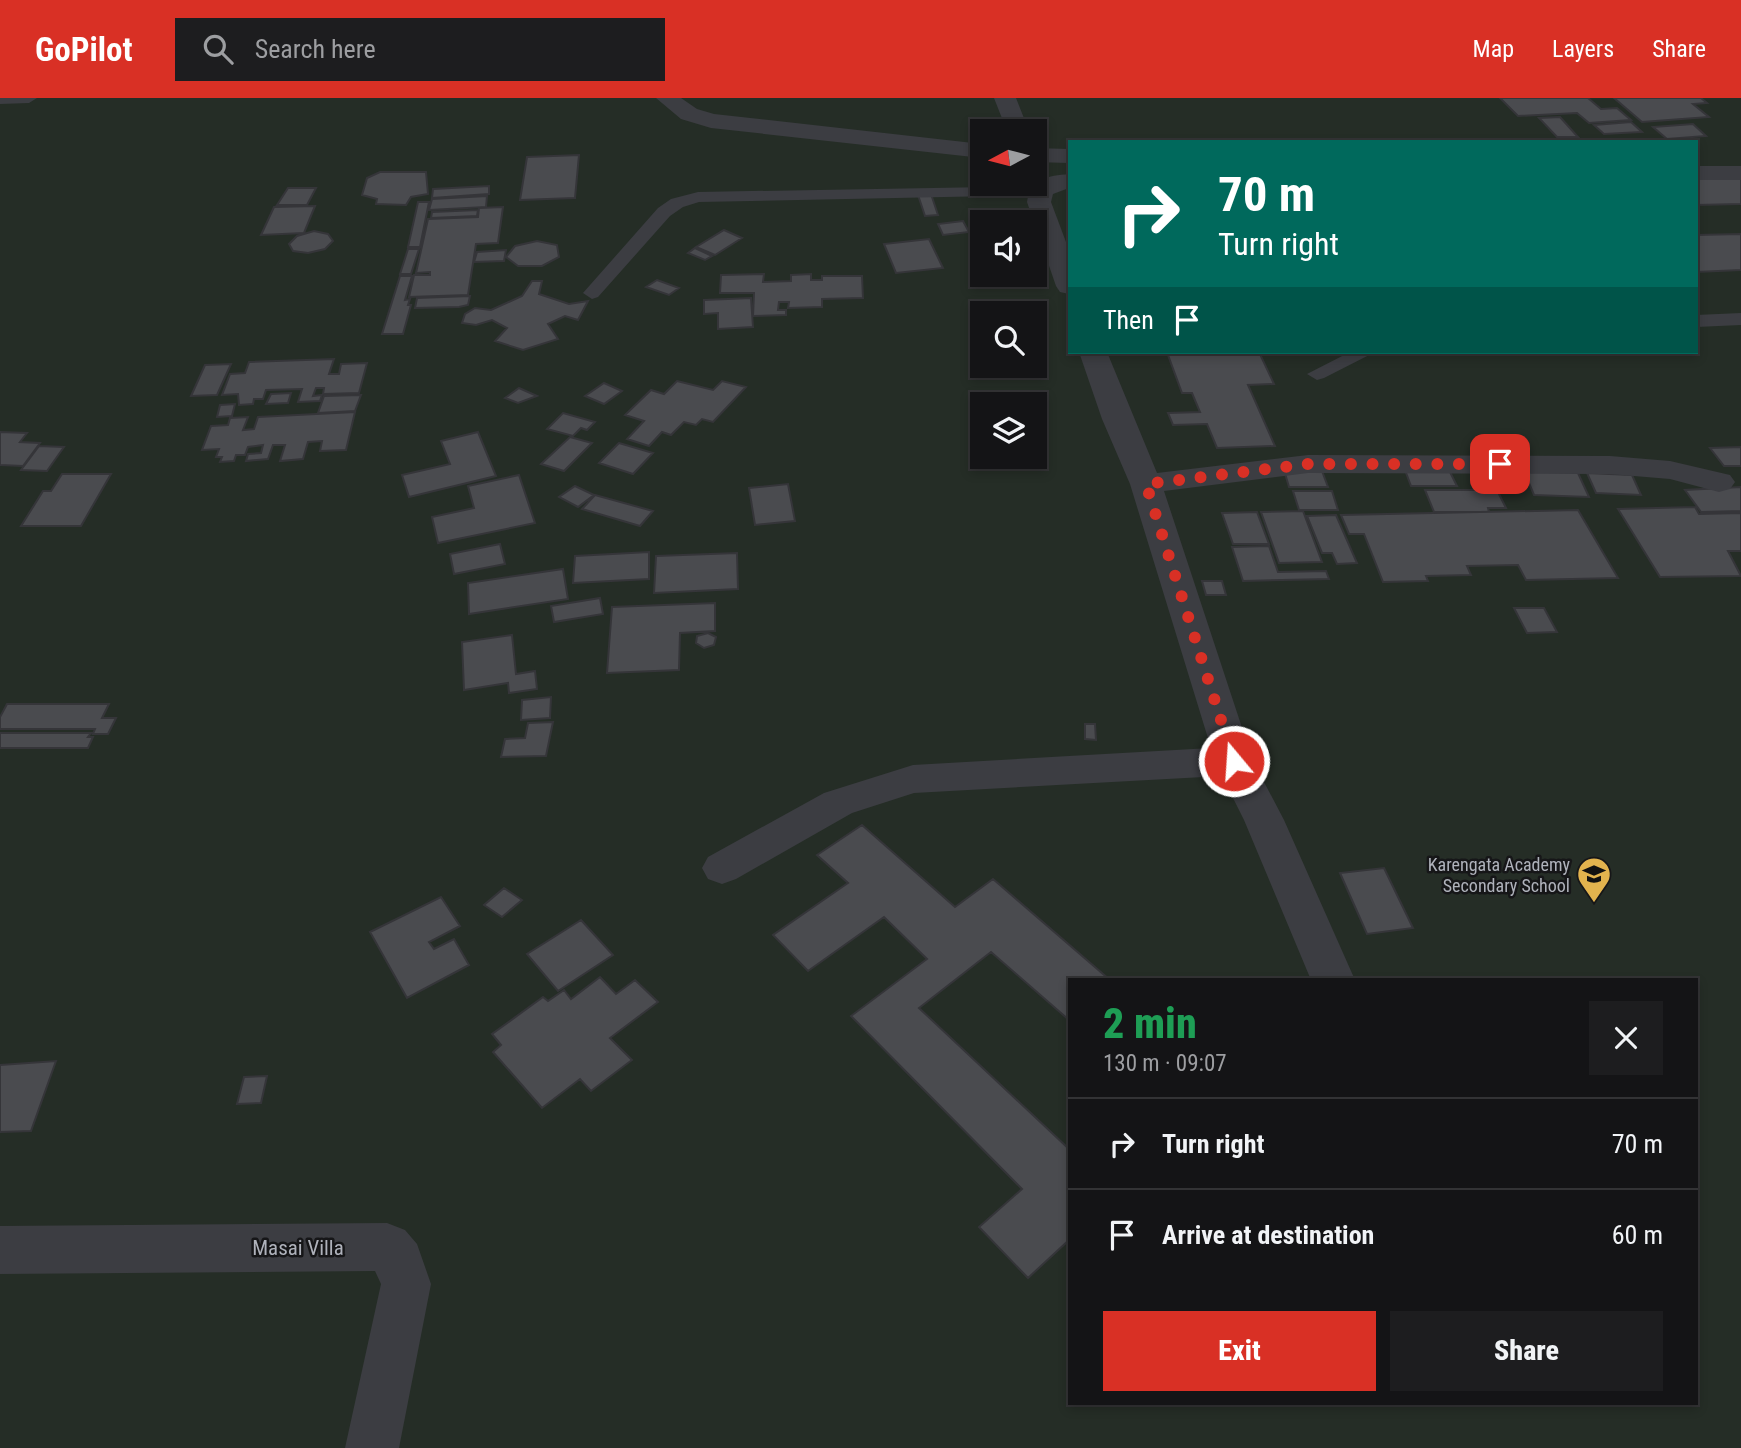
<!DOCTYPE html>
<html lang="en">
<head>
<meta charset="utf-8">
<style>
	:root { --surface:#141416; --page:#1d1d1f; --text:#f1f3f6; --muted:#9d9ea1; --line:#333335; --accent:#d93025 }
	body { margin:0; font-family:"Roboto Condensed",sans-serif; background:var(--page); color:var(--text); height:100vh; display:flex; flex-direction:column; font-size:26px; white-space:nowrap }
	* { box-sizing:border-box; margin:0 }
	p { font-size:23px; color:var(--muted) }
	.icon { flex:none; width:38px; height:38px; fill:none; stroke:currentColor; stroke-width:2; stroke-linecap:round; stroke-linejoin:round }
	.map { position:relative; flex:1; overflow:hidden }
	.drawer { position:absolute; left:1068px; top:880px; width:630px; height:427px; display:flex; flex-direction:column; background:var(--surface); border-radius:0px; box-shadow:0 4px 10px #0003,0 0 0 2px var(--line) }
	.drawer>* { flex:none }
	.hud { position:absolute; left:1068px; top:42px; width:630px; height:214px; border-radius:0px; box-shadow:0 4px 10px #0003,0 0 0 2px var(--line); background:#00695c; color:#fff; overflow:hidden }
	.needle { width:46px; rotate:263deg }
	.tools { position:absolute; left:970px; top:21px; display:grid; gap:14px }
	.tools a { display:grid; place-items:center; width:77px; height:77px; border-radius:0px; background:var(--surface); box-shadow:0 4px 10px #0003,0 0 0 2px var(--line); font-size:35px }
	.pin { position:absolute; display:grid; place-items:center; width:60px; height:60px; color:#fff; margin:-30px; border-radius:14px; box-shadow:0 4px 10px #0006 }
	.me { position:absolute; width:77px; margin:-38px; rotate:342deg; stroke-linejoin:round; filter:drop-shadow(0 0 5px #0008) }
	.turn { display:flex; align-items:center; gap:24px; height:147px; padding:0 35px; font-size:32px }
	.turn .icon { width:91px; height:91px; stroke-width:2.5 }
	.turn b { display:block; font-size:49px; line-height:60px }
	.then { display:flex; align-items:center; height:66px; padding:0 35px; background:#0003; gap:14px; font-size:26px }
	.round { display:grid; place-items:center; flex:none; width:74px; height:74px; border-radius:0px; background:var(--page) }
	.head { display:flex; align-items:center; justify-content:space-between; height:119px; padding:0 35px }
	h1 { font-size:42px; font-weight:800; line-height:52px; color:#1e9e55 }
	.primary-button { display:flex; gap:14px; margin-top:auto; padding:14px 35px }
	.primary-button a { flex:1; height:80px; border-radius:0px; background:var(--accent); color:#fff; font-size:28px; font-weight:800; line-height:80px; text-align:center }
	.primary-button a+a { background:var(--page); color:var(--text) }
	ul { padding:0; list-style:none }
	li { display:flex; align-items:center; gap:21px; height:91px; padding:0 35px; border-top:2px solid var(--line) }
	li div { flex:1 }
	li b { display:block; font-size:26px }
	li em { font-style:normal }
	header { display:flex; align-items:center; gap:42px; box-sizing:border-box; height:98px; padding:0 35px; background:var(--accent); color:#fff }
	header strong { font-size:33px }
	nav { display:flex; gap:38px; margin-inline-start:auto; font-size:24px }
	.search { width:490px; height:63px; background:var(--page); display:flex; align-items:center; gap:18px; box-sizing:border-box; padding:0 24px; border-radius:0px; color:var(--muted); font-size:26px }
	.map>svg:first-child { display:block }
</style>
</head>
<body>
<header>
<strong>GoPilot</strong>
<div class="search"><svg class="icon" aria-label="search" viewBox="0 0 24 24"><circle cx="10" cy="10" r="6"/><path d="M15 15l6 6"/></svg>Search here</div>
<nav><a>Map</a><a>Layers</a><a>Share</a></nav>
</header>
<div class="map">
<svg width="1741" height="1350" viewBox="0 0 1741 1350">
	<rect width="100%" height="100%" fill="#1b1b1d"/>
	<path fill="#252d26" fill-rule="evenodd" d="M0,0H1741V1350H0ZM982,33H1034V86H982ZM1069,44H1696V254H1069ZM982,124H1034V177H982ZM982,215H1034V268H982ZM982,306H1034V359H982ZM1069,882H1696V1306H1069Z"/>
	<path fill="#4a4b4f" stroke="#353539" stroke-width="2" d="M1500,0H1588L1601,11L1617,10L1631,22L1589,25L1577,15L1518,18Z
		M1614,0H1701L1707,5L1693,6L1709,19L1642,24Z
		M1560,19L1578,39H1557L1539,20Z
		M1631,24L1642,34L1604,36L1594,27Z
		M1693,26L1706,38L1667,41L1653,29Z
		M579,57L575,100L520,102L527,59Z
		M380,74H426L428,96L411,99L406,107L376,106L377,101L362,97L367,80Z
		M1696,80H1741V106L1696,107Z
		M489,88V96L432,100L433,91Z
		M288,90H316L307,107H277Z
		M931,96L938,117L925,118L918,97Z
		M487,98L486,109L429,112L432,101Z
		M418,104H429L420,149H408Z
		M315,108L304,135L261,137L274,109Z
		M503,109L498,145L476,146L468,197L409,199L414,177H430V174L416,175L428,121L478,119L479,110Z
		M478,112L477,118L431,120L432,114Z
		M963,123L969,134L943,137L938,126Z
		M724,132L742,140L715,157L696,149Z
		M314,133L328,136L333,143L325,151L308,155L293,153L289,146L297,138Z
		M1741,136V172L1696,174V137Z
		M929,141L943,170L896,175L884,146Z
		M537,143L557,147L559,159L542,168H518L506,159L515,148Z
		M695,150L712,158L705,162L688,155Z
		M408,151H419L411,176H400Z
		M506,152L504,163L474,164L477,154Z
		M1034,156H1040L1047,176L998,179L1034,177Z
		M764,176L763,184L791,183V177L811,176V182H822V178H862L863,200L822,201V209L788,210L789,204H779L778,212H786V217L753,218L754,195H720L721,177Z
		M400,178H412L405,202L410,201L408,207H411L403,236H382Z
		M657,182L679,190L669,197L646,189Z
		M532,183H542L539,196L569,206L588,203L578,222L565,218L548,226L558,241L523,252L495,243L507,230L492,222L476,227L462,225L465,216L475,210L491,212L522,198Z
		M470,198L468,207L459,209L415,210L417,200Z
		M751,200L753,229L718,231V215L704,216V202Z
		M1176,254H1259L1274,286L1248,287L1275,348L1217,350L1207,326L1173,327L1168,315L1200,314L1192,295H1182L1168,257H1177Z
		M334,261L329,276H339L341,266L367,265L359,295L323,296L324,290H316L313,298L322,297L320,303L298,304L302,291L266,292L263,301H254L253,306L239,307L238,296L222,297L230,276L245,275L249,264Z
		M231,266L217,297L191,298L205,267Z
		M677,283L713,292L722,283L746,289L713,324L702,321L696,327L684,324L671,337L662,334L649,348L627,341L644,323L625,317L651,292L664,296Z
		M604,285L622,293L604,306L585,298Z
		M519,290L537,298L518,305L505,300Z
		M291,295L288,305L266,306L271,296Z
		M361,297L355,313L318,315L324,298Z
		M235,306L232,318L217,319L220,307Z
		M355,314L346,352L320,353L322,343L308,344L303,361L280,363L285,347H273L268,361L246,363L248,356L261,355L263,347L248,349L245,357H236L234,363L220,364L222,359H216L219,351L202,352L211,328L228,327L230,320L248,319L243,332L254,331L258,319Z
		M563,315L595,324L587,332L581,330L573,338L547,331Z
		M0,334L27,335L20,344L40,345L23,368L0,367Z
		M478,334L496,378L409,399L402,377L450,366L441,343Z
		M570,339L592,345L564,373L541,366Z
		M619,345L653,355L633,376L599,365Z
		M39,348L64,349L47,373L21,372Z
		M1741,349V368H1724L1710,350Z
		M1284,372L1322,373L1328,389H1289Z
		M1405,372H1449L1457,388H1411Z
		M1524,373L1578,375L1589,399L1534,397Z
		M1587,375L1632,377L1641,397L1596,395Z
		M62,376H111L81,428H21L43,393H51Z
		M519,377L535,425L438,445L432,419L474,410L468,388Z
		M788,386L795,423L755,427L749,390Z
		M575,388L594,397L578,409L559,399Z
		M1741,389V413L1701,414L1685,392Z
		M1425,392H1497L1506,410H1488L1489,414H1434Z
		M1293,393H1332L1338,412H1299Z
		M595,397L653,413L640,428L582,411Z
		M1695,409L1699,416L1741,415V453H1728L1741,478L1660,479L1618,411Z
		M1578,412L1618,480L1526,482L1518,467L1467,468L1471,477L1426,478L1428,483L1383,484L1364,436H1349L1341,417Z
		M1303,413L1322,464L1279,465L1261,414Z
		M1257,414L1269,446H1233L1222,415Z
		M1336,417L1357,465L1337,466L1332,455H1322L1307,418Z
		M500,446L505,466L454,476L450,456Z
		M1269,448L1278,474L1326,473L1329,481L1243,483L1232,449Z
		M649,454V481L573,485L575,458Z
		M737,455L738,491L654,495L656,458Z
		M563,471L568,501L469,516L468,485Z
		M1202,483H1222L1226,497H1206Z
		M600,500L603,516L554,524L551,508Z
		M715,505V533L680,535L679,572L607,575L612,509Z
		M1514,510H1544L1557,534L1527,535Z
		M708,535L716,539L714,547L704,550L696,545L697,538Z
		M512,537L516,576L535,573L537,591L509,595L508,585L464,592L462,544Z
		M551,599L550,620L521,622L522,602Z
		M7,606H109L102,620H116L108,636H93L95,631H0V619Z
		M553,624L546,658L501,659L505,641L525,640L528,625Z
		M1085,626H1095L1096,642L1085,641Z
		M0,635H91L88,639H93L88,650H0Z
		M862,727L955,809L993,781L1110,882H1069V922L991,854L919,910L1069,1051V1142L1028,1180L979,1129L1022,1091L851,918L927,861L884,819L808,873L773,837L848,785L817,757Z
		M1384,770L1413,830L1367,836L1340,775Z
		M504,790L522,802L502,819L484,807Z
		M441,799L460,828L429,844L434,851L454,841L469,867L407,900L370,834Z
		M581,822L613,857L558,893L527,856Z
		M600,879L616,896L635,882L658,904L610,940L632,962L591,993L580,981L542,1010L493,954L501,947L492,936L543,899L548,903L564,892L571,901Z
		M56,963L31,1033L0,1034V967Z
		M267,978L261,1005L237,1006L244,979Z"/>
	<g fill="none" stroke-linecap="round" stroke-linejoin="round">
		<path fill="#3c3d42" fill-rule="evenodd" d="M0,0H37L29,5L0,6Z
			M1041,88L1047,89V97L699,104L683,109L670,118L598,199L592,201L583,195L658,110L671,101L698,94Z
			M1741,215V227L1696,229V217Z
			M1350,254H1375L1324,280L1317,282L1307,276Z"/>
		<path fill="#3c3d42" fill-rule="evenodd" d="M656,0H681L697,11L714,16L982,46V60L711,30L681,21Z
			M994,0H1016L1029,33H1007Z
			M1034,50L1069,51V65L1034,64Z
			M1696,68H1741V82H1696Z
			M1069,76V90L1053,96L1051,104L1069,152V196L1060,194L1056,188L1027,104C1031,80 1048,78 1069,76Z
			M1079,254H1107L1157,375L1308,357L1610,358L1670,363L1730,377L1735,384L1730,391L1719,394L1670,381L1610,376L1308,375L1164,393L1253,663L1284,722L1355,882H1311L1244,722L1222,678L914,695L852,715L736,781L722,786L708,781L702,770L708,759L824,695L913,667L1211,650L1130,386L1102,321Z
			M387,1125L405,1132L417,1146L431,1186L399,1350H345L381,1186L375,1173L0,1176V1128Z"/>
	</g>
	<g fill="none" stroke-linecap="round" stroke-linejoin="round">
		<path stroke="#d93025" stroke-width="12" stroke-dasharray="0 21.6" d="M1234,663L1146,386L1308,366H1500"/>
	</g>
	<defs>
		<g id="school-pin" transform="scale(1.75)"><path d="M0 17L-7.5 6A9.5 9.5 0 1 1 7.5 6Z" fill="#e2b34e" stroke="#161618"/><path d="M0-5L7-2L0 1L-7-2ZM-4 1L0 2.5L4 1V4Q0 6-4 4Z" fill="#111"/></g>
	</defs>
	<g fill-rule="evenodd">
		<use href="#school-pin" x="1594" y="776"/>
	</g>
	<g text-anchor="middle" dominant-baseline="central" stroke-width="5" stroke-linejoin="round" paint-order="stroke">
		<g font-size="18" fill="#afb2bb" stroke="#161618" text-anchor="end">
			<text x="1570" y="766">Karengata Academy<tspan x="1570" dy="21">Secondary School</tspan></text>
		</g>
		<g font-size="21" fill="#afb2bb" stroke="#161618">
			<text x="298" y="1150">Masai Villa</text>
		</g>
	</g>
</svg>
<div class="tools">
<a><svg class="needle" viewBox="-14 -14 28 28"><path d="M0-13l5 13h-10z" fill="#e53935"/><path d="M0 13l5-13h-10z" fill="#9d9ea1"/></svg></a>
<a><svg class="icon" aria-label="sound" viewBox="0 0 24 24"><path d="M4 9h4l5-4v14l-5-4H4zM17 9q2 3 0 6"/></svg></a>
<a><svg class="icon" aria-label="search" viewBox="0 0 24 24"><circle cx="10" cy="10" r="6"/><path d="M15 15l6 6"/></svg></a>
<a><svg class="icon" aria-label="layers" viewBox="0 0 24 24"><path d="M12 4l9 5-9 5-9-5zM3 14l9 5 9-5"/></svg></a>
</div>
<div class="pin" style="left:1500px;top:366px;background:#d93025"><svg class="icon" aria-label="arrive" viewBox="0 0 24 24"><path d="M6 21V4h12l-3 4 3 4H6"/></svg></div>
<svg class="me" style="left:1234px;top:663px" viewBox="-20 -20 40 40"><circle r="17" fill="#d93025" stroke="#fff" stroke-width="3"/><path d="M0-11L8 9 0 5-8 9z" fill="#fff"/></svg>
<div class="hud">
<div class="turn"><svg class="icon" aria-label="right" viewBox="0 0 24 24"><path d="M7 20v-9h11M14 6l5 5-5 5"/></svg><div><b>70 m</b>Turn right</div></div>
<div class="then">Then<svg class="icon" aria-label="arrive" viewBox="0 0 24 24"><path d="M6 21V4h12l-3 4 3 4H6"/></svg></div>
</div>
<section class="drawer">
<div class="head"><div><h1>2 min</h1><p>130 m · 09:07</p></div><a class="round"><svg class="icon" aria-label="close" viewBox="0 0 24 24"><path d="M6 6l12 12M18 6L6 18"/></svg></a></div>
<ul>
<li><svg class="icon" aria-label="right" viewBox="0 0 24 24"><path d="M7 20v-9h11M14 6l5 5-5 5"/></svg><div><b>Turn right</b></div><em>70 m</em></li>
<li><svg class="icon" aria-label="arrive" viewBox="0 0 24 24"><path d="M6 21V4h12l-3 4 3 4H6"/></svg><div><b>Arrive at destination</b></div><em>60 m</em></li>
</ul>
<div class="primary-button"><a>Exit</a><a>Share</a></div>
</section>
</div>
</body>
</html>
